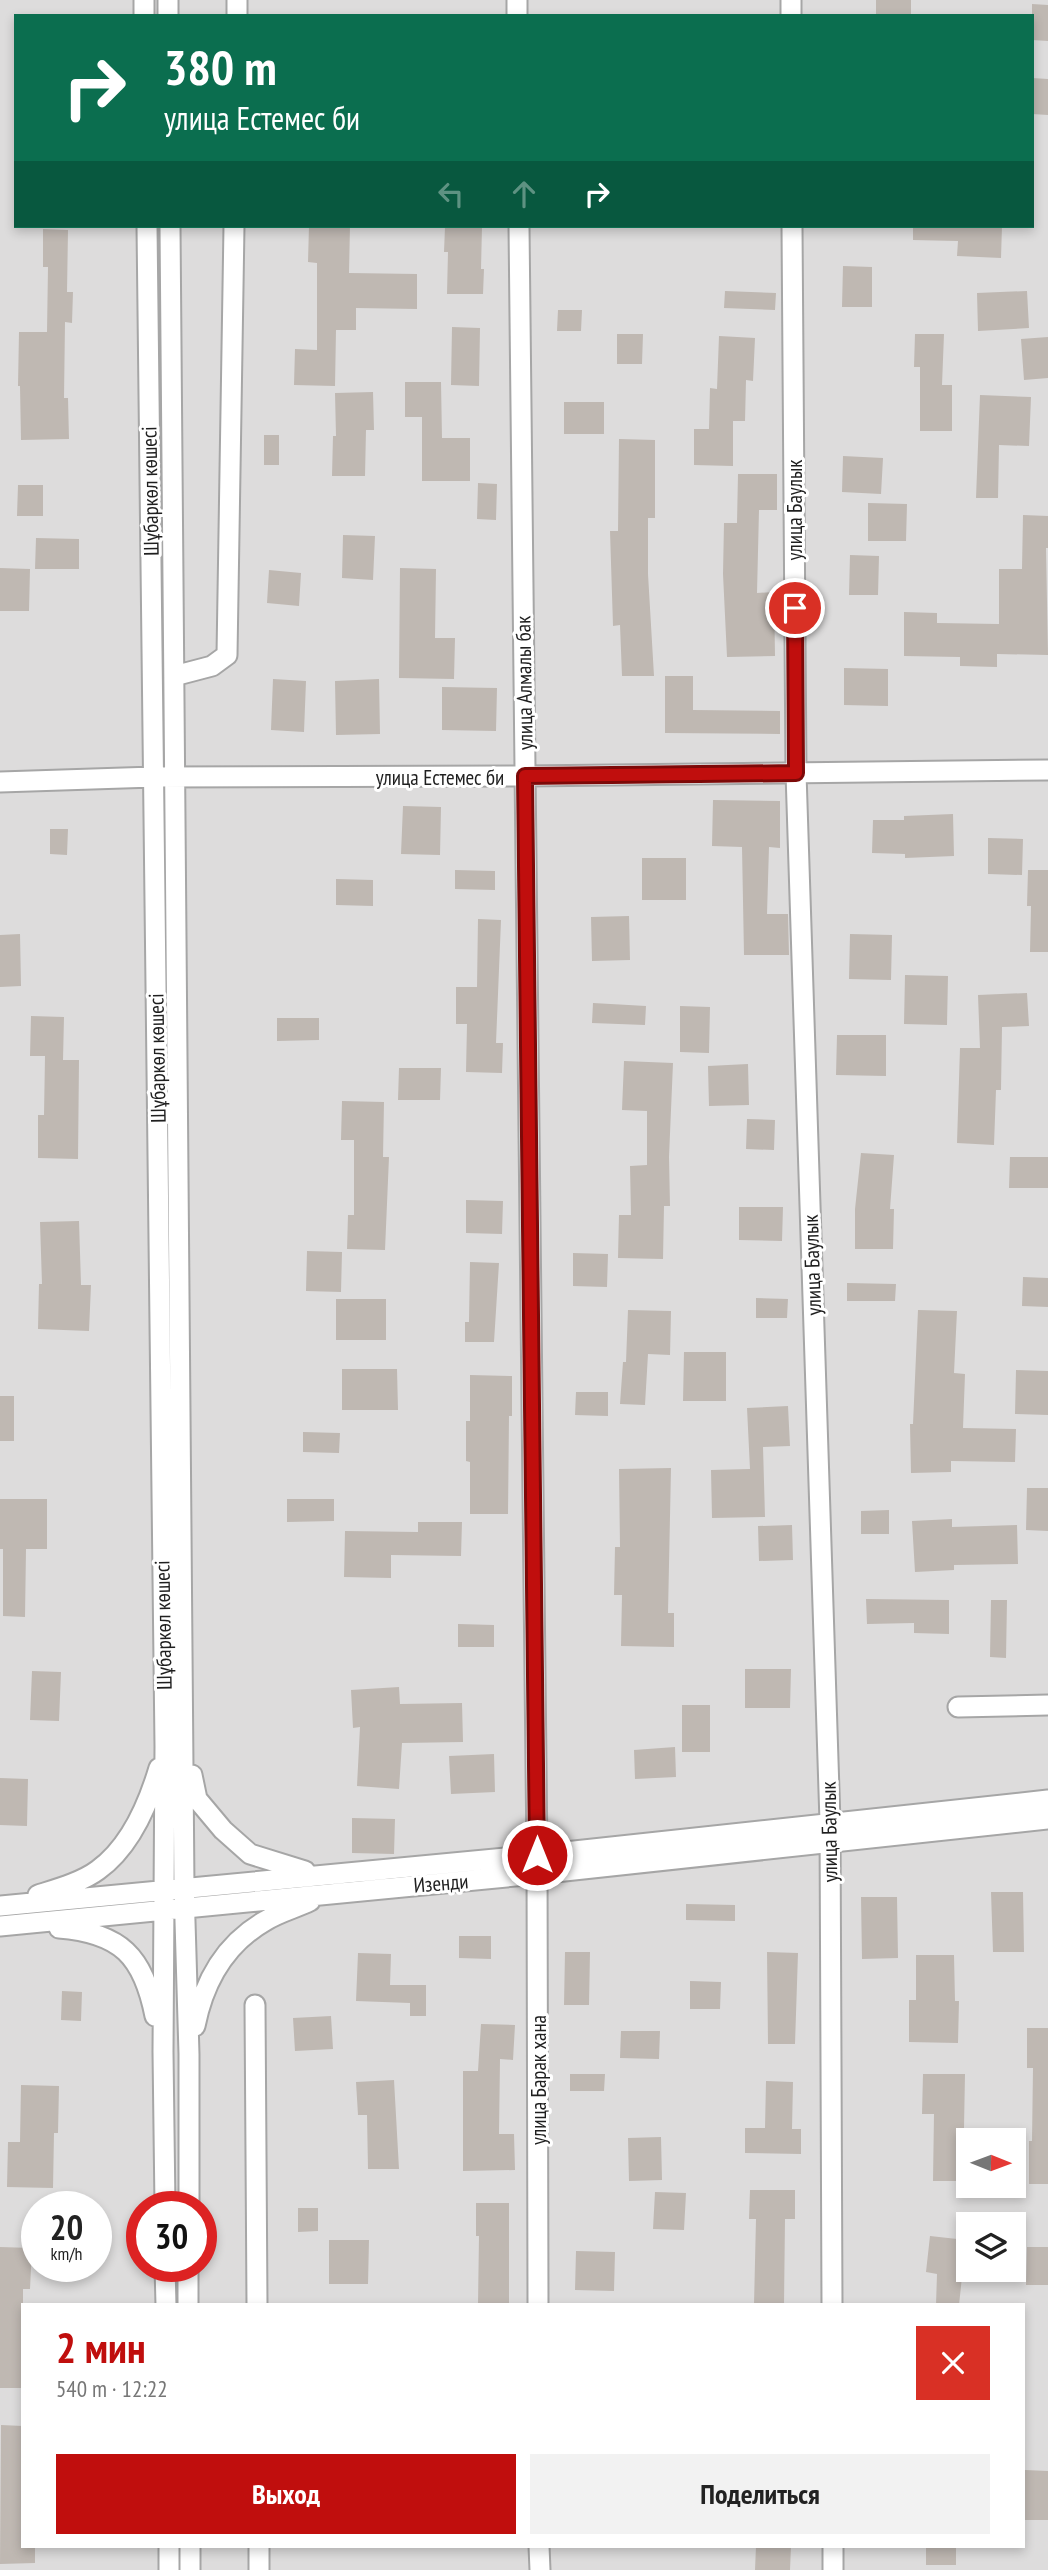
<!DOCTYPE html>
<html lang="ru">
<head>
<meta charset="utf-8">
<style>
	:root { --surface:#fff; --page:#f2f2f2; --text:#222; --muted:#767676; --accent:#c00e0d }
	body { margin:0; font-family:"PT Sans Narrow",sans-serif; background:var(--page); color:var(--text); height:100vh; display:flex; flex-direction:column; font-size:26px; white-space:nowrap }
	* { box-sizing:border-box; margin:0 }
	p { font-size:23px; color:var(--muted) }
	.icon { flex:none; width:38px; height:38px; fill:none; stroke:currentColor; stroke-width:2; stroke-linecap:round; stroke-linejoin:round }
	.map { position:relative; flex:1; overflow:hidden }
	.side { position:absolute; left:21px; top:2303px; width:1004px; height:245px; display:flex; flex-direction:column; background:var(--surface); border-radius:0px; box-shadow:0 4px 10px #0003 }
	.side>* { flex:none }
	.banner { position:absolute; left:14px; top:14px; width:1020px; height:214px; border-radius:0px; box-shadow:0 4px 10px #0003; background:#0b6e4f; color:#fff; overflow:hidden }
	.needle { width:46px; rotate:91deg }
	.buttons { position:absolute; left:956px; top:2128px; display:grid; gap:14px }
	.buttons a { display:grid; place-items:center; width:70px; height:70px; border-radius:0px; background:var(--surface); box-shadow:0 4px 10px #0003; font-size:35px }
	.speed { position:absolute; left:21px; top:2191px; display:flex; gap:14px; font-size:35px; font-weight:700; text-align:center }
	.speed>* { display:grid; place-content:center; width:91px; height:91px; border-radius:50%; background:var(--surface); box-shadow:0 4px 10px #0003; line-height:1 }
	.speed small { font-size:18px; font-weight:400 }
	.speed .limit { border:10px solid #d22; background:#fff; color:#111 }
	.pin { position:absolute; display:grid; place-items:center; width:60px; height:60px; color:#fff; margin:-30px; border:4px solid #fff; border-radius:50%; box-shadow:0 2px 7px #0007 }
	.me { position:absolute; width:77px; margin:-38px; rotate:0deg; stroke-linejoin:round; filter:drop-shadow(0 0 5px #0008) }
	.turn { display:flex; align-items:center; gap:24px; height:147px; padding:0 35px; font-size:32px }
	.turn .icon { width:91px; height:91px; stroke-width:2.5 }
	.turn b { display:block; font-size:49px; line-height:60px }
	.lanes { display:flex; align-items:center; height:66px; padding:0 35px; background:#0003; justify-content:center; gap:35px; direction:ltr }
	.lanes .off { opacity:.35 }
	.round { display:grid; place-items:center; flex:none; width:74px; height:74px; border-radius:0px; background:var(--page) }
	.headline { display:flex; align-items:center; justify-content:space-between; height:119px; padding:0 35px }
	h1 { font-size:42px; font-weight:700; line-height:52px; color:var(--accent) }
	.primary-button { display:flex; gap:14px; margin-top:auto; padding:14px 35px }
	.primary-button a { flex:1; height:80px; border-radius:0px; background:var(--accent); color:#fff; font-size:28px; font-weight:700; line-height:80px; text-align:center }
	.primary-button a+a { background:var(--page); color:var(--text) }
	.map>svg:first-child { display:block }
</style>
</head>
<body>
<div class="map">
<svg width="1048" height="2570" viewBox="0 0 1048 2570">
	<rect width="100%" height="100%" fill="#efece5"/>
	<path fill="#dddcdc" fill-rule="evenodd" d="M0,0H1048V2570H0ZM16,16H1032V226H16ZM968,2140H1013V2186H968ZM37,2207H96V2266H37ZM142,2207H201V2266H142ZM968,2224H1013V2270H968ZM23,2305H1024V2546H23Z"/>
	<path fill="#bfb8b2" d="M876,0H911V16H876Z
		M1032,4L1048,5V41L1032,40Z
		M1032,78L1048,79V115L1032,114Z
		M309,226H350L349,273L417,274V309L356,308V330H336L335,386L294,385L295,349L317,350V263L308,262Z
		M913,226H1002L1001,258L957,256L958,241L913,240Z
		M445,227H482L481,269H484L483,294H447L448,252H444Z
		M43,229L68,230L67,292H73L72,323L65,322L64,398H68L69,439L21,440L20,386H18L19,332H47L48,267H43Z
		M843,266L872,267V307H842Z
		M725,291L776,293L775,310L724,308Z
		M1027,291L1029,328L978,331L977,293Z
		M558,310H582L581,331H557Z
		M452,327L480,328L479,386L451,385Z
		M617,334H643L642,364H617Z
		M915,334H944L942,385H952V431H920V367H914Z
		M719,336L755,338L753,381L746,380L745,421H733V466L694,465V429H709L710,388L717,389Z
		M1048,337V378L1024,380L1021,339Z
		M405,382H441L442,438H470V481H422V417H405Z
		M373,392L374,430H366L365,476H332L333,436H336L335,393Z
		M980,395L1031,397L1029,446L999,445L998,498H976Z
		M564,402H604V434H564Z
		M264,435H279V465H264Z
		M619,439L655,440V518H648V574L654,676H622L620,625L613,626L610,531H618Z
		M843,456L883,458L881,494L842,492Z
		M738,474H777V510H759L757,593L774,592L775,656L727,657L723,574L724,523H737Z
		M478,483L497,484L496,520L477,519Z
		M18,485H43V516H17Z
		M868,503L907,504L906,541H868Z
		M1023,515L1048,516V548H1046L1048,655L997,654V667L960,666V657L904,656V612L937,613V623L999,624V569H1022Z
		M343,535L375,536L373,580L342,578Z
		M36,538L79,539V569H35Z
		M850,555L879,556L878,595H849Z
		M0,568L30,569L29,611H0Z
		M400,568L436,569L435,638H455L454,679L399,678Z
		M269,570L301,573L299,606L267,603Z
		M844,668L888,669V706L844,705Z
		M665,676H693V710L780,711V734L665,733Z
		M273,679L306,681L304,732L271,730Z
		M379,679L380,734L336,735L335,681Z
		M442,687L497,688L496,731L442,730Z
		M713,800L780,801V848L769,847L767,914H788L789,955H744L742,847L712,846Z
		M403,806L441,807L440,855L401,854Z
		M953,814L954,856L905,858V854L872,853L873,820H904V816Z
		M50,829H68L67,855L50,854Z
		M988,838L1023,839L1022,875L988,874Z
		M642,858H686V900H642Z
		M455,870L495,871V890L455,889Z
		M1028,870H1048V952H1030L1031,906H1027Z
		M336,879L373,880V906L336,905Z
		M629,916L630,960L592,961L591,917Z
		M478,919L501,920L496,1043H503L502,1073L466,1072L467,1024H456V987H477Z
		M20,934L21,986L0,987V935Z
		M850,934L892,935L891,980L849,979Z
		M905,975L948,976L947,1025L904,1024Z
		M1027,993L1029,1026L1002,1027L1001,1090H996L994,1145L957,1143L960,1048H980L978,995Z
		M593,1003L646,1006L645,1025L592,1023Z
		M680,1006L710,1007L709,1053L680,1052Z
		M31,1016L64,1017L63,1060H79L78,1159L38,1158V1115H44L45,1056H30Z
		M277,1018H319V1040L277,1041Z
		M837,1035H886V1076L836,1075Z
		M624,1061L673,1063L669,1157L670,1206H664L663,1259L618,1258L619,1215H631L630,1166L647,1165V1111L622,1110Z
		M748,1064L749,1105L709,1106L708,1066Z
		M399,1068H441L440,1100H398Z
		M342,1101L384,1102L383,1157H389L385,1250L347,1249L348,1215H354V1140H341Z
		M747,1119L775,1120L774,1150L746,1149Z
		M861,1153L894,1155L890,1209H894L893,1249H855V1209Z
		M1010,1157H1048V1188H1009Z
		M466,1200L503,1201L502,1234L466,1233Z
		M739,1207H783L782,1241L739,1240Z
		M79,1221L81,1285H91L89,1331L38,1329L39,1284H42L40,1222Z
		M307,1251L342,1252L341,1292L306,1291Z
		M573,1253L608,1254L607,1287L573,1286Z
		M470,1262L499,1263L494,1342H465V1322H469Z
		M1023,1277L1048,1278V1307L1022,1306Z
		M847,1283L896,1284L895,1301H847Z
		M756,1298L788,1299L787,1318H756Z
		M336,1299H386V1340H336Z
		M628,1310L671,1311L670,1355L648,1354L645,1405L620,1404L623,1362H626Z
		M918,1310L957,1311L954,1373L965,1374L963,1428L1016,1429L1015,1462L951,1461V1472L911,1473L910,1424H913Z
		M684,1352H726V1401H683Z
		M342,1369H397L398,1410H342Z
		M1016,1370L1048,1371V1415L1015,1414Z
		M470,1375L512,1376V1416H509L508,1514H470V1462L466,1461V1421H470Z
		M576,1392H608V1416L575,1415Z
		M0,1396H14V1441H0Z
		M788,1406L790,1446L763,1447L765,1517L712,1518L711,1470L750,1469L747,1408Z
		M303,1432L340,1433L339,1453L303,1452Z
		M671,1468L668,1613H674V1647L621,1646L622,1595H614L615,1547H620L619,1469Z
		M1027,1488H1048V1531L1026,1530Z
		M0,1499H47V1549H26L25,1617L3,1616V1549H0Z
		M287,1499H334V1521L287,1522Z
		M889,1510V1534H861V1511Z
		M952,1519V1527L1017,1525L1018,1564L954,1565V1570L915,1572L912,1521Z
		M418,1522H462L461,1556L391,1555V1578L344,1577L345,1531L418,1532Z
		M792,1525L793,1560L759,1561L758,1526Z
		M866,1599L949,1600V1634L914,1633V1623L867,1624Z
		M991,1600H1007L1006,1658L990,1657Z
		M458,1624L494,1625V1647H458Z
		M745,1669H791L790,1708H745Z
		M32,1671L61,1672L59,1721L30,1720Z
		M399,1687L400,1704L462,1703L463,1742L402,1743L399,1789L357,1786L360,1727L353,1728L351,1690Z
		M682,1705H710V1752H682Z
		M675,1747L676,1777L635,1779L634,1750Z
		M494,1754L495,1792L451,1794L449,1756Z
		M0,1778L28,1779L27,1826L0,1825Z
		M352,1818L395,1819L394,1854L352,1853Z
		M991,1892H1023L1024,1952H993Z
		M861,1897H897L898,1958L862,1959Z
		M686,1904L735,1905V1921L686,1920Z
		M459,1936H491V1959L459,1958Z
		M565,1952H590L589,2005H564Z
		M767,1952L798,1953L795,2044H768Z
		M358,1953L391,1954L390,1985H426V2016H410V2003L356,2001Z
		M916,1955H954L955,2001H959L958,2043L909,2042V2000H916Z
		M690,1981L721,1982L720,2009H690Z
		M62,1991L82,1992L81,2021L61,2020Z
		M331,2016L333,2049L295,2051L293,2018Z
		M481,2024L515,2025L513,2060L500,2059L499,2134H514L515,2170L463,2171V2071H478Z
		M1027,2028H1048V2184H1029V2141H1032L1033,2068H1027Z
		M621,2031H660L659,2059L620,2058Z
		M570,2074H605L604,2091H570Z
		M923,2074H965L963,2181H933L934,2114H922Z
		M394,2080L399,2169H368L367,2115H358L356,2082Z
		M766,2081L793,2082L792,2129H801V2154L745,2153V2128H765Z
		M21,2085L59,2086L58,2133H54L53,2188L7,2187L8,2142H20Z
		M661,2137L662,2180L629,2181L628,2138Z
		M750,2190H795V2219H785L784,2305H754L756,2219H749Z
		M655,2192L686,2193L684,2230L653,2229Z
		M476,2203H509V2305H478L479,2236H476Z
		M298,2208H318V2231L298,2232Z
		M930,2236L966,2240L959,2305H936L937,2274L926,2272Z
		M329,2240H369L368,2284H329Z
		M0,2247L32,2248L30,2289H23V2388H0Z
		M1027,2247H1048V2285H1026Z
		M576,2251L615,2252L614,2291L575,2290Z
		M1,2425L23,2426V2546H35V2563L0,2564Z
		M1025,2470L1048,2471V2520H1024Z
		M756,2546H791L790,2570H755Z
		M926,2546H956V2565H926Z"/>
	<g fill="none" stroke-linecap="round" stroke-linejoin="round">
		<g stroke="#a6a6a6" stroke-width="23">
			<path id="minor" d="M144,0V16
				M168,0V16
				M517,0V16
				M791,0V16
				M237,16V0
				M147,226L165,1746L163,2052L165,2207
				M170,226L184,1888L189,2054V2207
				M519,226L537,1855L538,2305
				M792,226L796,773L830,1822L832,2305
				M174,676L212,666L227,655L234,226
				M0,782L154,777L525,776L1048,770
				M958,1707L1048,1705
				M192,1775L197,1799L223,1830L250,1854L305,1871
				M38,1895C57,1889 82,1882 98,1870C130,1847 148,1805 159,1768
				M0,1906L537,1855L1048,1800
				M0,1926L537,1874L1048,1819
				M59,1928C121,1933 143,1956 155,2016
				M255,2005L257,2305
				M195,2026C204,1981 225,1944 265,1921C279,1912 296,1908 310,1901
				M165,2266L166,2305
				M188,2305V2266
				M169,2546V2570
				M190,2546V2570
				M259,2546V2570
				M539,2546L540,2570
				M833,2546V2570"/>
		</g>
		<use href="#minor" stroke="#fff" stroke-width="19"/>
	</g>
	<g fill="none" stroke-linecap="round" stroke-linejoin="round">
		<g stroke="#7d0908" stroke-width="18">
			<path id="route" d="M537,1855L525,776L796,773L795,608"/>
		</g>
		<use href="#route" stroke="#c00e0d" stroke-width="12"/>
	</g>
	<g text-anchor="middle" dominant-baseline="central" stroke-width="6" stroke-linejoin="round" paint-order="stroke">
		<g font-size="21" fill="#1f1f1f" stroke="#fff">
			<text transform="translate(150 491) rotate(-91)">Шұбаркөл көшесі</text>
			<text transform="translate(794 510) rotate(-90)">улица Баулык</text>
			<text transform="translate(524 683) rotate(-91)">улица Алмалы бак</text>
			<text x="440" y="777">улица Естемес би</text>
			<text transform="translate(157 1058) rotate(-91)">Шұбаркөл көшесі</text>
			<text transform="translate(812 1265) rotate(-92)">улица Баулык</text>
			<text transform="translate(163 1625) rotate(-91)">Шұбаркөл көшесі</text>
			<text transform="translate(829 1832) rotate(-91)">улица Баулык</text>
			<text transform="translate(441 1883) rotate(-5)">Изенди</text>
			<text transform="translate(538 2080) rotate(-90)">улица Барак хана</text>
		</g>
	</g>
</svg>
<div class="buttons">
<a><svg class="needle" viewBox="-14 -14 28 28"><path d="M0-13l5 13h-10z" fill="#e53935"/><path d="M0 13l5-13h-10z" fill="#767676"/></svg></a>
<a><svg class="icon" aria-label="layers" viewBox="0 0 24 24"><path d="M12 4l9 5-9 5-9-5zM3 14l9 5 9-5"/></svg></a>
</div>
<div class="speed"><div>20<small>km/h</small></div><div class="limit">30</div></div>
<div class="pin" style="left:795px;top:608px;background:#d93025"><svg class="icon" aria-label="arrive" viewBox="0 0 24 24"><path d="M6 21V4h12l-3 4 3 4H6"/></svg></div>
<svg class="me" style="left:537px;top:1855px" viewBox="-20 -20 40 40"><circle r="17" fill="#c00e0d" stroke="#fff" stroke-width="3"/><path d="M0-11L8 9 0 5-8 9z" fill="#fff"/></svg>
<div class="banner">
<div class="turn"><svg class="icon" aria-label="right" viewBox="0 0 24 24"><path d="M7 20v-9h11M14 6l5 5-5 5"/></svg><div><b>380 m</b>улица Естемес би</div></div>
<div class="lanes"><svg class="icon off" aria-label="left" viewBox="0 0 24 24"><path d="M17 20v-9H6M10 6l-5 5 5 5"/></svg><svg class="icon off" aria-label="ahead" viewBox="0 0 24 24"><path d="M12 20V5M6 11l6-6 6 6"/></svg><svg class="icon" aria-label="right" viewBox="0 0 24 24"><path d="M7 20v-9h11M14 6l5 5-5 5"/></svg></div>
</div>
<section class="side">
<div class="headline"><div><h1>2 мин</h1><p>540 m · 12:22</p></div><a class="round" style="background:#d93025;color:#fff"><svg class="icon" aria-label="close" viewBox="0 0 24 24"><path d="M6 6l12 12M18 6L6 18"/></svg></a></div>
<div class="primary-button"><a>Выход</a><a>Поделиться</a></div>
</section>
</div>
</body>
</html>
